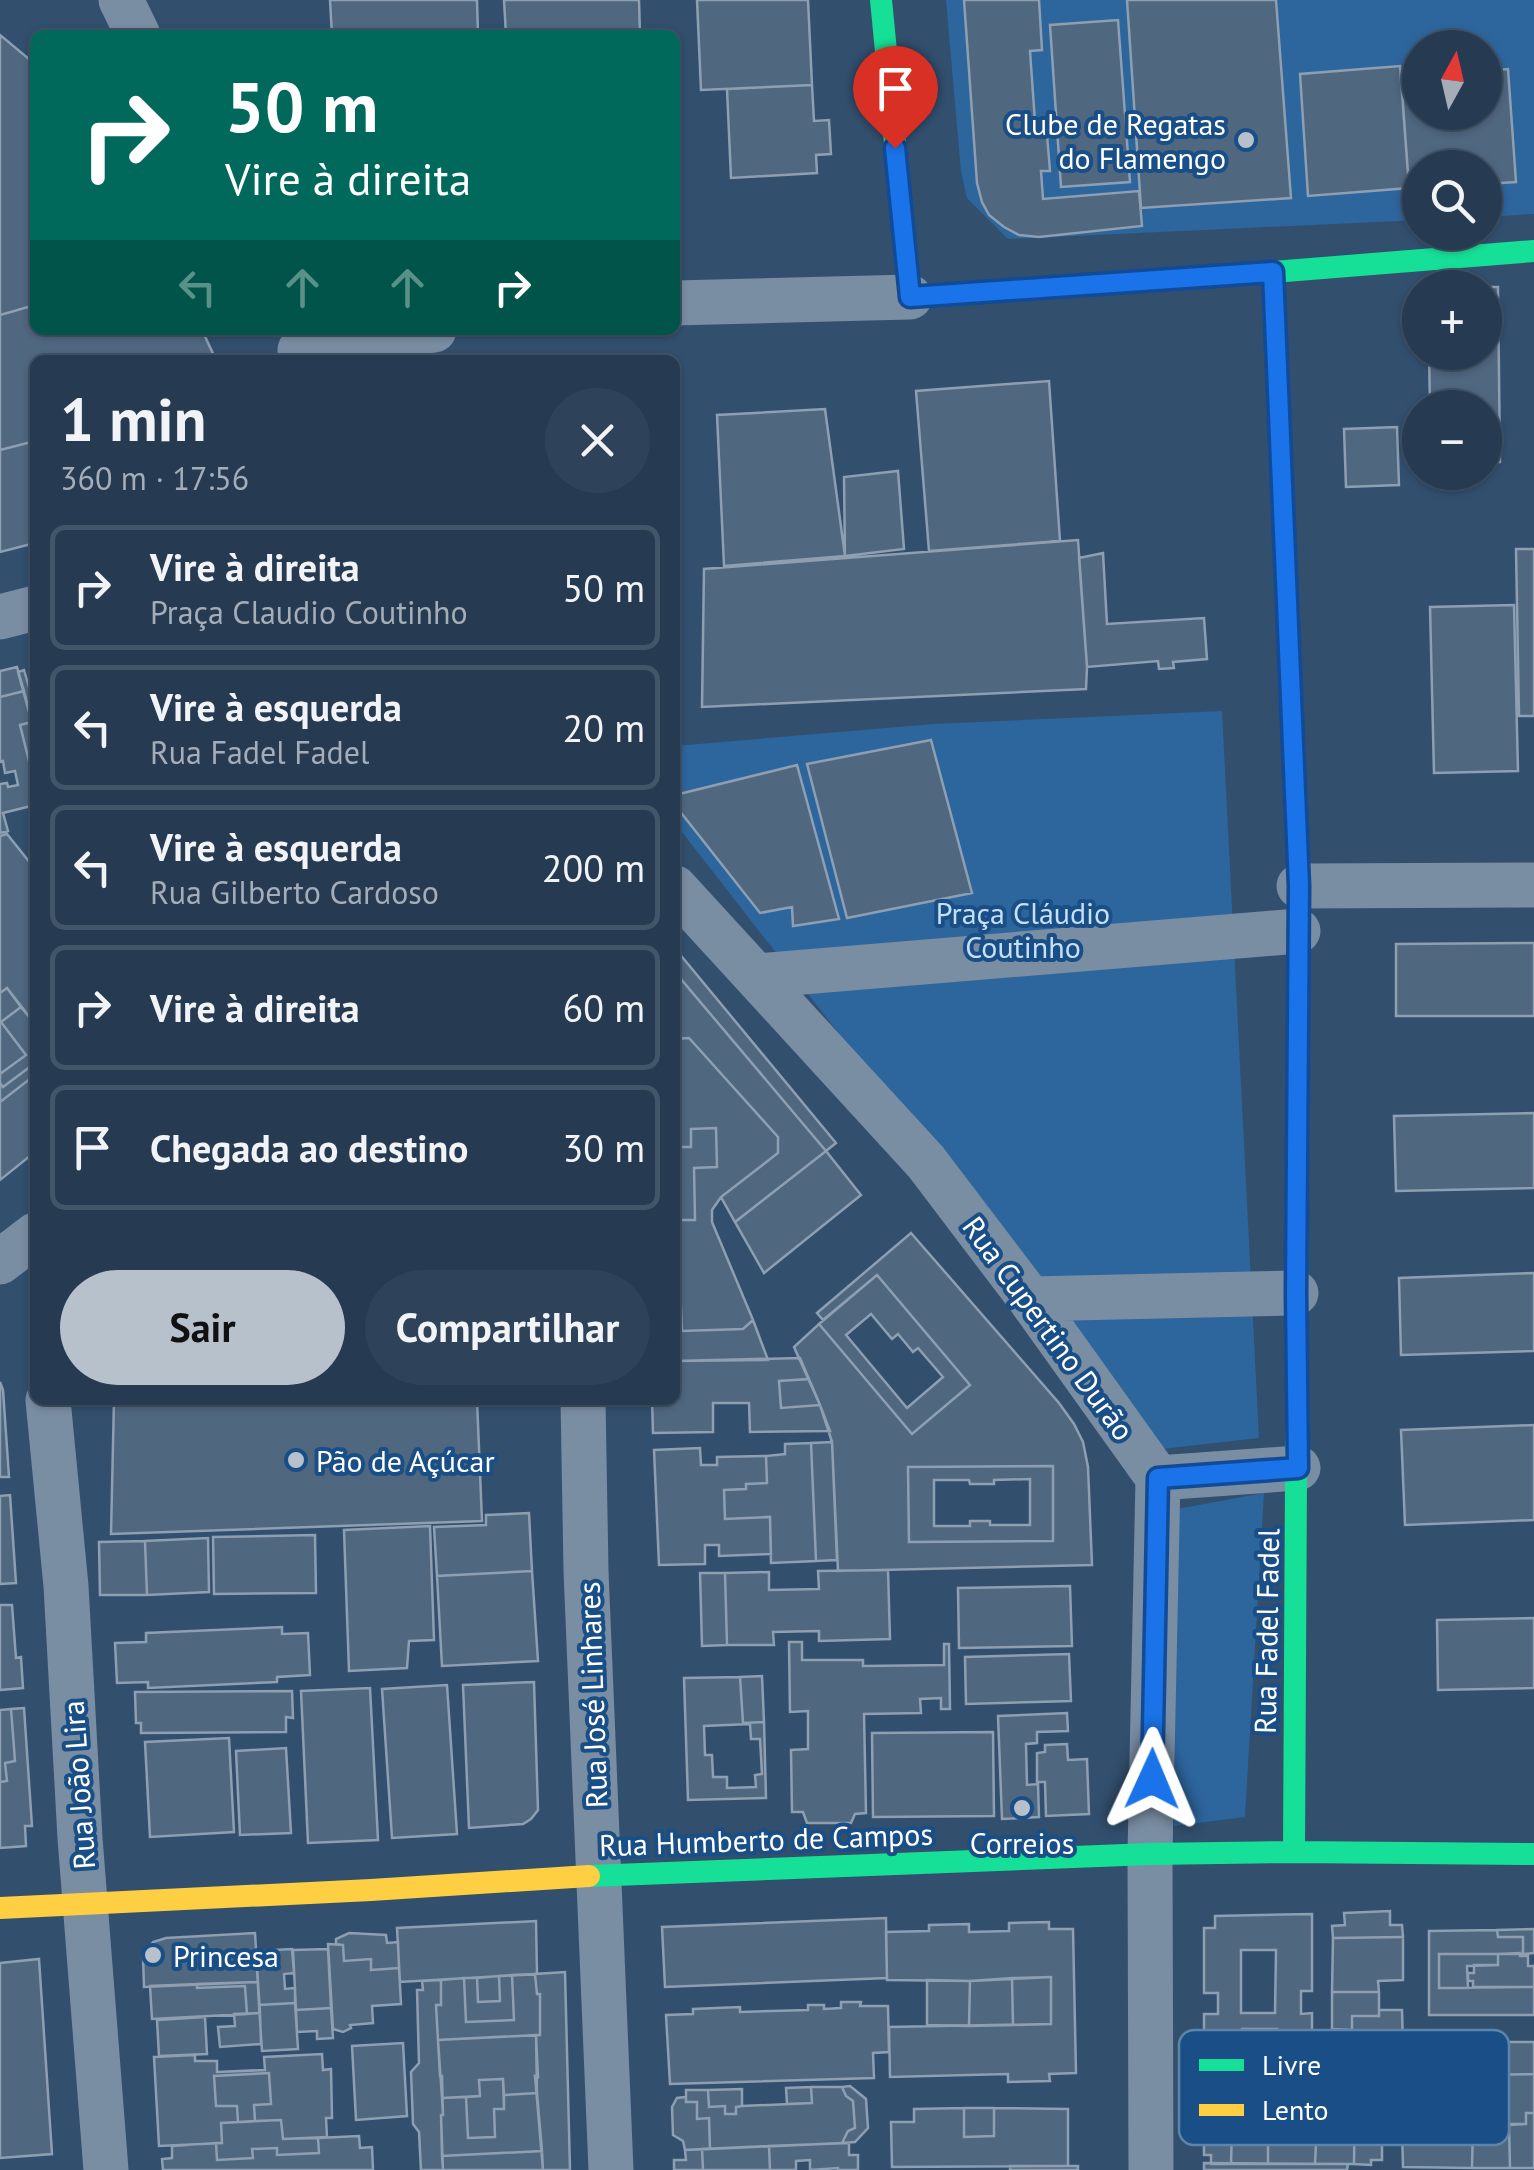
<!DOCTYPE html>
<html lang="pt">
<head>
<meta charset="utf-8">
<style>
	:root { --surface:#263b52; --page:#2e4259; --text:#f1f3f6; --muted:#a4adb8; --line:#425569; --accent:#b7c1cc }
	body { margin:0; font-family:"PT Sans",sans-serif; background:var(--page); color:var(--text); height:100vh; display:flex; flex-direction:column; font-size:38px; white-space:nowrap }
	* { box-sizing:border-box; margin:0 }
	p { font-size:32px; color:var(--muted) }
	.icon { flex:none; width:55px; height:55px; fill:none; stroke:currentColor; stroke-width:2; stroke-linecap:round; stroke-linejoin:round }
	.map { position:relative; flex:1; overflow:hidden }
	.panel { position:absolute; left:30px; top:355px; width:650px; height:1050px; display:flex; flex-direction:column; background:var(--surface); border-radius:15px; box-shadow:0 2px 8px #0004,0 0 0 2px var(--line) }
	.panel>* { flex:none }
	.top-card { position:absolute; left:30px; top:30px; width:650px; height:305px; border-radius:15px; box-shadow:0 2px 8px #0004,0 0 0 2px var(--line); background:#00695c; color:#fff; overflow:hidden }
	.needle { width:65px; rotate:8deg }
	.controls { position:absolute; left:1402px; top:30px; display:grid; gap:20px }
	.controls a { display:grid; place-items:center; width:100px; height:100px; border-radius:50%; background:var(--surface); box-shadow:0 2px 8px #0004,0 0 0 2px var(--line); font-size:50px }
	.pin { position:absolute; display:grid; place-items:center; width:85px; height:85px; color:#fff; margin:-102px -42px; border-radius:50% 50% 50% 0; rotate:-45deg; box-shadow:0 0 10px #0007 }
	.pin .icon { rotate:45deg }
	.me { position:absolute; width:110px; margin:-55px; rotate:1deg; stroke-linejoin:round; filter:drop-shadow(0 0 8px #0008) }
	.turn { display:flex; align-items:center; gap:35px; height:210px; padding:0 30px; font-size:45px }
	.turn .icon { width:130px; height:130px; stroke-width:2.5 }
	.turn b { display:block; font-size:70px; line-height:85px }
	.lanes { display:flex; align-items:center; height:95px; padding:0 30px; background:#0003; justify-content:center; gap:50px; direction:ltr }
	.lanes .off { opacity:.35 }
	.round { display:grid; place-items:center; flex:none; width:105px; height:105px; border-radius:52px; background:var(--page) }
	.head { display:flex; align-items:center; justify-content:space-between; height:170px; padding:0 30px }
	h1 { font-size:60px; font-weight:600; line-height:75px }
	.primary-button { display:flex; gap:20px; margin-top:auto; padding:20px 30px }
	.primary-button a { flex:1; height:115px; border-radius:60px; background:var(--accent); color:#111; font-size:40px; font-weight:600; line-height:115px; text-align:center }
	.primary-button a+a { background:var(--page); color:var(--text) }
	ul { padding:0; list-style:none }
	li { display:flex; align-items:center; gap:30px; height:125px; margin:0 20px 15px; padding:0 10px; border:5px solid var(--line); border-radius:15px }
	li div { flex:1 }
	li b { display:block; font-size:38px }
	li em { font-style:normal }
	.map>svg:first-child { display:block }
</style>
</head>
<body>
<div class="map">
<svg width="1534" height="2170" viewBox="0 0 1534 2170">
	<rect width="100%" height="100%" fill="#324f6e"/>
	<path fill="#2d659d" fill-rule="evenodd" d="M946,0H1534V214L1485,217V168H1420V220L1008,239L967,198L961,172ZM1420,48H1485V112H1420Z
		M1222,711L1259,1438L1162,1449L675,823V746L933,724Z
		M1264,1493L1245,1817L1174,1826L1177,1509Z"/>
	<path fill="#506780" stroke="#8d9fb1" stroke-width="2.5" fill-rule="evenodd" d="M330,0H477L478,35H332Z
		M504,0H639L640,35H506Z
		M697,0H808L812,85L701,90Z
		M964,0H1039L1042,50L1030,51L1036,136L1047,135L1050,171H1041L1043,199L1139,191L1142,226L1039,237L1019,235L1004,227L989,215L982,202L977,183Z
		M1127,0H1276L1291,198L1141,208Z
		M1118,20L1130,182L1061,187L1050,25Z
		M0,35L35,64V305L0,315Z
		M1400,66L1409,188L1308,196L1300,74Z
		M1508,69L1516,182L1485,184V168H1420V186L1409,187L1401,77L1420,76V112H1485V71Z
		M812,85L814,121L829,120L831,154L816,155L817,173L731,178L727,89Z
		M1428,287H1498L1500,462H1485V408H1430L1429,352H1485V288Z
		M35,305V330H202L216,360H35V441L0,450V315Z
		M1049,381L1060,541L929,551L916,391Z
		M825,409L845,556L724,566L717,415Z
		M1397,427L1399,485L1346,487L1344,429Z
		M35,441V543L0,552V450Z
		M898,471L904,549L845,556L844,477Z
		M1078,540L1087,667L1086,689L702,707L704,569Z
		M1516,549H1534V716H1519Z
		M1103,553L1107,624L1204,618L1207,659L1173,662L1174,668L1159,669L1158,661L1087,667L1079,558Z
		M1514,605L1518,771L1434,773L1430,607Z
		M17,667L24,691L0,697V671Z
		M24,670L35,708V710L29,712L18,672Z
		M24,691L32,722L20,725L32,773H35V805L3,813L8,831L0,833V784L7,783L8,787L18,785L15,771L5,773L3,761L0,762V697Z
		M32,722L35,733V773H32L20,725Z
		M931,740L972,893L847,918L807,764Z
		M797,765L839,919L793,926L792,907L760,913L675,805V795Z
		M7,834L35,869V1024L7,988L0,993V836Z
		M1534,943V1016H1396V944Z
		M678,952L836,1143L826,1151L675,972V953Z
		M675,972L826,1151L735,1222L721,1197L778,1153V1137L689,1038L675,1039Z
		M7,988L21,1007L1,1022L26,1055L0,1074V993Z
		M21,1007L35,1024V1063L3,1087L0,1083V1074L26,1055L1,1022Z
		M689,1038L778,1137V1153L721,1197L712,1210V1222L753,1320L743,1329L682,1331L677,1220H695L694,1168L717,1167L716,1128L691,1129V1147H675V1039Z
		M35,1063V1075L0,1102V1083L3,1087Z
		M35,1075V1152L0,1180V1102Z
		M1534,1113V1188L1396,1191L1394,1116Z
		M716,1128L717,1167L694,1168L695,1220H677L675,1147H691V1129Z
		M826,1151L861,1195L764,1273L735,1222Z
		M675,1171L682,1331L743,1329L753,1320L768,1360L675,1361Z
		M911,1233L1059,1403L1074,1424L1083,1442L1088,1467L1092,1565L838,1571L832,1442L820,1405L794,1347L819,1324L912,1434L970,1385L877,1275L823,1320L817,1313ZM1053,1466V1541L909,1542L908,1467Z
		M1534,1273V1351L1401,1355L1399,1278Z
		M877,1275L970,1385L912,1434L819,1324ZM871,1314L892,1339L898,1334L913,1352L918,1348L943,1377L907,1408L846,1335Z
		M800,1358L809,1379L779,1381L781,1408L820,1405L830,1431L750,1432L749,1403H713V1432L653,1433L652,1400H675V1361Z
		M809,1379L820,1405L781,1408L779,1381Z
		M0,1382L3,1390L9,1477H0Z
		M114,1400H477L482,1521L111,1534Z
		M1534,1425V1520L1405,1525L1401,1430Z
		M832,1442L837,1560L816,1561L811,1443Z
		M811,1443L816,1561L771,1563L770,1517L725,1519L724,1490L746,1489V1484L767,1483L766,1456L785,1454V1444Z
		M700,1448L701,1465H717V1457L766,1456L767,1483L746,1484V1489L724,1490L725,1519L770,1517L771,1554L719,1556V1545H705V1564L659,1565L654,1450Z
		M1053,1466V1541L909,1542L908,1467ZM1030,1479V1525H990V1521H970V1526H934V1480H969L970,1484H994V1480Z
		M10,1495L16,1583L0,1584V1496Z
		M529,1513L532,1571L437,1576L434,1527L486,1525V1515Z
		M430,1526L434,1640L409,1641L407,1668L349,1671L344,1530Z
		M315,1535L316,1593L214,1594L213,1537Z
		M208,1538L209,1592L147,1595L145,1541Z
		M145,1541L147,1595H100L99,1542Z
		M888,1570L890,1639L819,1641V1631L773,1632L774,1645H727L725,1573L769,1572V1590L819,1589L818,1571Z
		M532,1571L538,1661L442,1666L437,1576Z
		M700,1573H725L727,1645L702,1646Z
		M1070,1586L1072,1646L959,1648L958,1588Z
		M0,1605H12L16,1658L21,1657L23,1688L0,1690Z
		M1534,1618V1688L1438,1690L1437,1620Z
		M282,1627V1634L308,1633L310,1675L277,1677V1682L148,1688V1682L117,1683L115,1643L146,1642V1633Z
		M789,1642H802V1660H863V1666L944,1665V1644H949L950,1709H941V1698L920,1699L921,1713L864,1714L866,1813L855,1814L851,1823H807L803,1812H792L791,1750L808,1749V1711L790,1712Z
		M1069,1654L1071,1701L966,1704L965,1657Z
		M762,1676L764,1722L743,1723L740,1677Z
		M740,1677L743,1723L764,1722L766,1798L688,1800L684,1678ZM750,1724L751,1739H760L762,1774L755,1775L756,1787L727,1788V1777H713L712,1755H705L704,1726Z
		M534,1682L538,1810L531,1819L523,1824L469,1828L463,1685Z
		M447,1685L457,1834L392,1838L382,1689Z
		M370,1688L378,1840L308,1843L301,1691Z
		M292,1691L293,1718L286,1717V1732L141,1733V1723H136L135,1692Z
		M24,1708L32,1826H25L26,1846L0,1848V1782L7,1781L5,1763L15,1761L11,1709Z
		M11,1709L15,1761L5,1763L7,1781L0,1782V1710Z
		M1067,1713L1068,1731L1037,1732V1743L1026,1744L1027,1785L1038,1784L1039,1817L1002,1819L998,1716Z
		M993,1732L994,1816L873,1817L872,1733Z
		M229,1738L234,1832L150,1837L145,1742Z
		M1067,1744L1068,1760L1087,1759L1089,1814L1046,1816L1045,1782H1037V1753L1045,1752V1745Z
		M286,1748L291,1833L240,1835L236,1751Z
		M1390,1911V1925H1402L1403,1937L1333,1938L1332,1926L1345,1925L1344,1913Z
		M1312,1914V1991H1301V2014L1312,2013V2090H1204V2014H1218V1993H1204V1928H1215V1916ZM1241,1950H1276L1275,2013H1241ZM1242,2029H1277V2067H1242Z
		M886,1918L887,1978L665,1987L662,1927Z
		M536,1921L537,1974L400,1982L397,1928Z
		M1049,1922V1929H1073L1076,2073L1049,2074L1050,2081L1008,2082V2074L890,2077L889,2027L1051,2024V1977L970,1981L887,1980L886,1932L929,1931V1925L969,1924V1932L1009,1931V1923Z
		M1534,1929V1953L1523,1954V1937H1498L1497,1930Z
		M1497,1930L1498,1937H1523V1954H1439V1988L1534,1987V2015H1429V1931Z
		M255,1933L258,1982L144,1987L143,1956L153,1942L166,1938Z
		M349,1933L386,1935L387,1943L398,1942L399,1968L371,1970V1959L344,1961L343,1945L336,1944V1939Z
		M1403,1937V1980L1378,1981L1379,1992H1332L1333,1938Z
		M328,1944L343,1945L344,1961L371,1959V1970L399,1968L401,2004L372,2006L373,2023L350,2025L351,2028L343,2032L333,2029Z
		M292,1949L294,1973L284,1974L285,1989L295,1988V2003L259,2005L256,1951Z
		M328,1949L331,2008L296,2010L293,1950Z
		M1520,1953V1956H1528V1966H1534V1987H1473V1981H1468V1973H1474V1965H1498V1954Z
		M1439,1954H1498V1965L1467,1966L1468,1988H1439Z
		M39,1959L52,2154L0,2158V1963Z
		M565,1972L570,2170H543L535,2076L538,2077L536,2035H540V1994H537L535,1974Z
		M535,1974L537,1994H540V2035L438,2040L436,2005H441V1980L464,1978L466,2022L514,2020L512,1975Z
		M512,1975L514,2020L466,2022L464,1978H477L478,2002L500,2001L499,1976Z
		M499,1976L500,2001L478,2002L477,1978Z
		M1051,1977V2024L1013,2025L1012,1978Z
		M1012,1978L1013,2025L969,2026L970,1981Z
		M441,1980V2005H436L440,2076H442L443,2115H441L443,2170H421L419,2132L413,2124L411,2072L419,2063L417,1990H423L422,1981Z
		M927,1980L970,1981L969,2026L927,2025Z
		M258,1982L260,2013L247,2014L245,1986L197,1988V1984Z
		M197,1984V1988L245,1986L247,2014L152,2019L150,1986Z
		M1332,1992H1379V2016H1352V2030L1332,2029Z
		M841,2002H861L860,2006H888L889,2052L873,2053L874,2078L670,2084L666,2015L693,2014V2009L740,2007V2012L808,2010V2005H824V2009L841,2008Z
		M295,2003L298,2049L262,2051L259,2005Z
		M331,2008L333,2038L317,2039V2031L297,2032L296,2010Z
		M1379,2010H1402L1403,2046H1333L1332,2029L1352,2030V2016H1379Z
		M260,2013L261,2044L220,2047L218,2027L235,2026L234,2014Z
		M205,2017L207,2054L159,2056L157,2020Z
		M536,2035L537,2093L504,2095L503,2079L479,2080L480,2096L442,2098L438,2040Z
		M1416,2042H1534V2074L1481,2075V2113H1434V2068H1416Z
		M403,2043L407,2116L356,2120L352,2046Z
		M322,2054L323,2070L331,2069L332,2118H326L327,2137L283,2139L281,2120L255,2121L254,2105L271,2104L269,2073L214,2076L216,2106H237L238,2122L221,2123L222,2143L159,2146L154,2057L195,2055V2061H217V2072L265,2070L264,2057Z
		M269,2073L271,2104L254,2105L255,2121L238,2122L237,2106H216L214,2076Z
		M1534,2074V2113H1526V2124H1496V2113H1481V2075Z
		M503,2079L504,2109H494L495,2137L468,2138L466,2097L480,2096L479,2080Z
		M850,2086L866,2099L868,2128L855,2142L842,2143L848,2131L855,2128L853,2101L846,2096L842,2087Z
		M811,2087H842L846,2096L853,2101L855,2128L848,2131L842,2143L710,2149L709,2118L697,2119V2102H686V2090H708L709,2107L725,2106V2114H736V2107L742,2106L812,2103Z
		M811,2087L812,2103L787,2104L786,2088Z
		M742,2089V2106L736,2107V2114H725V2106L709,2107L708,2090Z
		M1212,2089L1233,2090L1231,2164H1211V2155H1204V2101L1212,2100Z
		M1233,2090L1355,2091L1354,2164H1315L1316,2143H1268V2164H1231Z
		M1355,2091H1371V2101H1382V2160H1371V2165L1354,2164Z
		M537,2093L542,2151L442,2156L441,2115H443L442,2098L466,2097L468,2138L495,2137L494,2109H504V2095Z
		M686,2097V2102H697V2119L709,2118L710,2149L685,2150L683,2141L673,2135L672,2107L677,2098Z
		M964,2108V2137L994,2136V2108L1068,2109V2166L892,2167L891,2122H914V2109Z
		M964,2108H994V2136L964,2137Z
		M1468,2113H1496V2124H1473L1472,2168L1403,2167L1402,2130H1421V2121H1468Z
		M1526,2113H1534V2168H1510L1509,2125L1526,2124Z
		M281,2120L283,2139L318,2138L319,2153L277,2155V2148L252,2149L253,2158L217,2160L216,2143H222L221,2123Z
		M1473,2124L1509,2125L1510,2168H1472Z
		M359,2136L360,2148L372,2147L373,2170H163L162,2159L172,2158V2146L216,2143L217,2160L253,2158L252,2149L277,2148V2155L319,2153L318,2138Z
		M849,2143V2155H858V2170H838V2168L810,2170V2160L796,2161V2170H770L769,2146Z
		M1268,2143H1316L1315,2164H1268Z
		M769,2146L770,2170H703L702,2149Z
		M702,2149L703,2170H674V2160H686L685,2150Z
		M542,2151L543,2170H443L442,2156Z
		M1204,2163L1348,2164L1347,2170H1204Z
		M1010,2166H1078V2170H1010Z"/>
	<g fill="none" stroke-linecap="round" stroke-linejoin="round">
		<path stroke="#798da3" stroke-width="45" d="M121,0L138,35
			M675,303L910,297
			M300,350L434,330
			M0,617L35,608
			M1299,886L1534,885
			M675,888L926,1162L1030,1299L1158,1478L1150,1854L1151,2170
			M756,976L1298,931
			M0,1262L35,1235
			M1030,1299L1296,1293
			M48,1400L66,1586L80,1838L106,2170
			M583,1400L586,1571L611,2170
			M1158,1478L1298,1468"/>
		<path stroke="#16e098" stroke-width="22" d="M881,0L910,297L1273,272L1534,251
			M1294,1852C1297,1546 1296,1241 1299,936
			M589,1876L1150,1854L1294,1852L1534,1854"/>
		<path stroke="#ffcf43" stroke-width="22" d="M1273,272L1299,886V936
			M0,1908L371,1890L589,1876"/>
	</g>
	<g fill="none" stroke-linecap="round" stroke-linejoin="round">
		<g stroke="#114b97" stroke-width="25">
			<path id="route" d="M895,148L910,297L1273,272L1299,886L1296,1293L1298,1468L1158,1478L1152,1779"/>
		</g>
		<use href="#route" stroke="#1a73e8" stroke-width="18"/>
	</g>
	<g fill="#b7c1cc" stroke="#194f86" stroke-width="4">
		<circle cx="1246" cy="140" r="10"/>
		<circle cx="296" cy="1460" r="10"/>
		<circle cx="1022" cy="1808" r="10"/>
		<circle cx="153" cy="1955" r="10"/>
	</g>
	<g text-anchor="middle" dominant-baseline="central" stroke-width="8" stroke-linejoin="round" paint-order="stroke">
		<g font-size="30" fill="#fff" stroke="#194f86" text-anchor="start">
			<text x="1226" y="123" text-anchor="end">Clube de Regatas<tspan x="1226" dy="34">do Flamengo</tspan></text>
			<text x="316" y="1460">Pão de Açúcar</text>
			<text x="1022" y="1842" text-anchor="middle">Correios</text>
			<text x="173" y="1955">Princesa</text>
		</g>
		<g font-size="30" fill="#c6e0f9" stroke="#194f86">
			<text x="1023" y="912">Praça Cláudio<tspan x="1023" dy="34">Coutinho</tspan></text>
		</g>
		<g font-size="30" fill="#fff" stroke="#194f86">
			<text transform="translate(1049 1328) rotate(54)">Rua Cupertino Durão</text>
			<text transform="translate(1266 1631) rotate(-89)">Rua Fadel Fadel</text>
			<text transform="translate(592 1695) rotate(-92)">Rua José Linhares</text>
			<text transform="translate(78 1785) rotate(-94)">Rua João Lira</text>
			<text transform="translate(766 1839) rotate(-2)">Rua Humberto de Campos</text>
		</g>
	</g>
	<rect x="1179" y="2030" width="330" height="115" rx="15" fill="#194f86" stroke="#5e84aa" stroke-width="2.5"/>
	<rect x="1199" y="2059" width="45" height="12" fill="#16e098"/>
	<rect x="1199" y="2104" width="45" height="12" fill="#ffcf43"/>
	<g font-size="28" fill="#fff">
		<text x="1262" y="2075">Livre</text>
		<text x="1262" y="2120">Lento</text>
	</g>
</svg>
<div class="controls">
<a><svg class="needle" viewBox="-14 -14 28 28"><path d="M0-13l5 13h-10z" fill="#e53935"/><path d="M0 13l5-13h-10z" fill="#a4adb8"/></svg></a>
<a><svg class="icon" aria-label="search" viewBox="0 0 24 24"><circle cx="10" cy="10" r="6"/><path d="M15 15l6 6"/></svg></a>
<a>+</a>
<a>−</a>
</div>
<div class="pin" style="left:895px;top:148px;background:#d93025"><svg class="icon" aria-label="arrive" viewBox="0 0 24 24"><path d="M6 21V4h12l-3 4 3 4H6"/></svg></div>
<svg class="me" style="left:1152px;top:1779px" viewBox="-20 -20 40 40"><path d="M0-17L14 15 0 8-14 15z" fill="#1a73e8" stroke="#fff" stroke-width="4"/></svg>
<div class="top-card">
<div class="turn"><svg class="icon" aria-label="right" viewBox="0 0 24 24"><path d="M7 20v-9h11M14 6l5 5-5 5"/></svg><div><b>50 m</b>Vire à direita</div></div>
<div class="lanes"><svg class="icon off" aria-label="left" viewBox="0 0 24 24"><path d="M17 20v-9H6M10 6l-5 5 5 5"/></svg><svg class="icon off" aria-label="ahead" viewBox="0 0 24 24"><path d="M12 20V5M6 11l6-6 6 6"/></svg><svg class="icon off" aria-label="ahead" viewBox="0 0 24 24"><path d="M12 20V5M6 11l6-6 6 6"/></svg><svg class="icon" aria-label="right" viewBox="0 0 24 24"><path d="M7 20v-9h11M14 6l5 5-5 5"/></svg></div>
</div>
<section class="panel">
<div class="head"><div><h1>1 min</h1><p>360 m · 17:56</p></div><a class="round"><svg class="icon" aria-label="close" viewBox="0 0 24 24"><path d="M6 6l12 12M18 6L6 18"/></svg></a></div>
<ul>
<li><svg class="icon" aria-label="right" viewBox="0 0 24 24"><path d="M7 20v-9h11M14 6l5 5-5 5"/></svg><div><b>Vire à direita</b><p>Praça Claudio Coutinho</p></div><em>50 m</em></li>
<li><svg class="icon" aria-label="left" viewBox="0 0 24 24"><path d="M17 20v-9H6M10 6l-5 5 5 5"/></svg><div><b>Vire à esquerda</b><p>Rua Fadel Fadel</p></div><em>20 m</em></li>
<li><svg class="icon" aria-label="left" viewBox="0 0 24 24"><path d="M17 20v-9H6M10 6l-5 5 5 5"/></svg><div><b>Vire à esquerda</b><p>Rua Gilberto Cardoso</p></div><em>200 m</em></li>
<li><svg class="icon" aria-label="right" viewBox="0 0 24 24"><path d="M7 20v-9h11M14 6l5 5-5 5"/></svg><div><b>Vire à direita</b></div><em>60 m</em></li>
<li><svg class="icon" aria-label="arrive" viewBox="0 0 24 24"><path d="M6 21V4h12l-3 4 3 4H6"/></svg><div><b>Chegada ao destino</b></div><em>30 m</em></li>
</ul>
<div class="primary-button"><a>Sair</a><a>Compartilhar</a></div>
</section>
</div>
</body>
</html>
